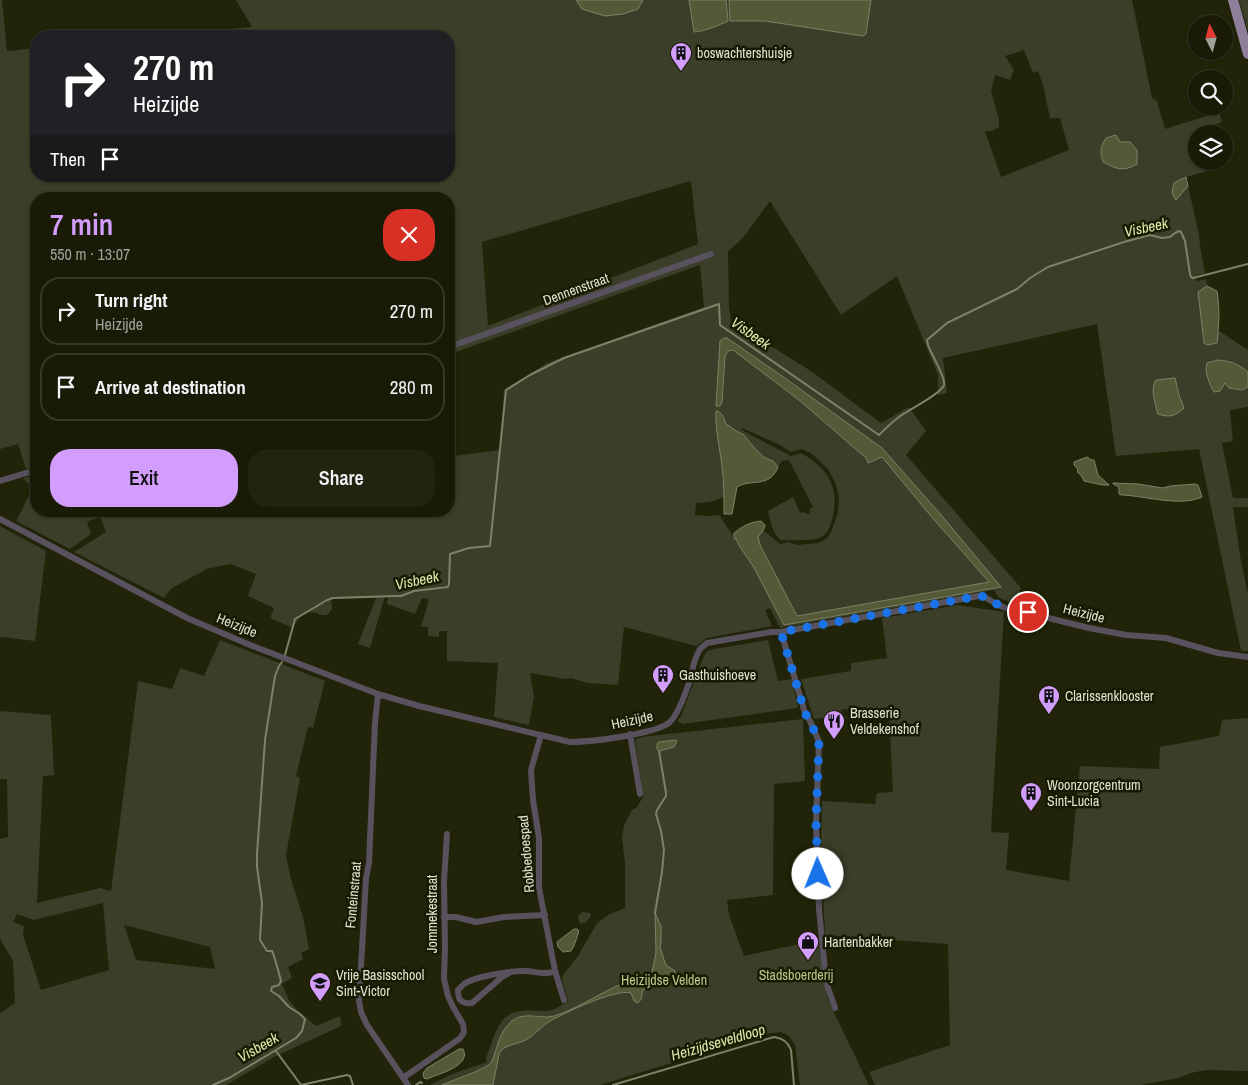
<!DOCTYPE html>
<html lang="en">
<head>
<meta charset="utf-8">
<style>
	:root { --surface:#191b06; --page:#222410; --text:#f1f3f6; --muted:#9fa19b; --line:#373928; --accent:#d29dfd }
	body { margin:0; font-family:"Archivo Narrow",sans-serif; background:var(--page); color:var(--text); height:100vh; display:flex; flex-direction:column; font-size:19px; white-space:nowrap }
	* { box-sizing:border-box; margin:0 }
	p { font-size:16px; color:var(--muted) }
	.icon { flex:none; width:28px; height:28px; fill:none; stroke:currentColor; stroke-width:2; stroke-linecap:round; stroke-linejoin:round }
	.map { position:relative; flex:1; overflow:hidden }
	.side { position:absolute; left:30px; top:192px; width:425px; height:325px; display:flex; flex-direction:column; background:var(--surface); border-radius:20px; box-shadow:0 1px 4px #0004,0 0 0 1px var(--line) }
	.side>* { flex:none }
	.top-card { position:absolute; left:30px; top:30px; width:425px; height:152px; border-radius:20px; box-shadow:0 1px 4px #0004,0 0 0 1px var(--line); background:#202124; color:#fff; overflow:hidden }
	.needle { width:32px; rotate:354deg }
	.tools { position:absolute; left:1188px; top:15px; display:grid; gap:10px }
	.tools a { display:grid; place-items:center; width:45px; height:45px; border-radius:50%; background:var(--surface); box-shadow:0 1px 4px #0004,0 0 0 1px var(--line); font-size:25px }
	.pin { position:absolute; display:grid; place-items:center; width:42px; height:42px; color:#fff; margin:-21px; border:2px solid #fff; border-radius:50%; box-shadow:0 1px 5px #0007 }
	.me { position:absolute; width:55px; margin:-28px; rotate:359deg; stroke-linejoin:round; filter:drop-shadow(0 0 4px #0008) }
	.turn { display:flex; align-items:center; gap:18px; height:105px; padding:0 20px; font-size:22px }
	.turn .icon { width:65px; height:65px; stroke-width:2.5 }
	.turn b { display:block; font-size:35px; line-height:42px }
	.then { display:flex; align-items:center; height:48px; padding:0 20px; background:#0003; gap:10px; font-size:19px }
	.round { display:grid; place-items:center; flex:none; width:52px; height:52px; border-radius:20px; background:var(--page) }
	.headline { display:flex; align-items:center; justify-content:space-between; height:85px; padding:0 20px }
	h1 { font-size:30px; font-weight:600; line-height:38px; color:var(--accent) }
	.action { display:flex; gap:10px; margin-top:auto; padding:10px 20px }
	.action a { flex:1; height:58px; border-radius:20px; background:var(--accent); color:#111; font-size:20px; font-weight:600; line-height:58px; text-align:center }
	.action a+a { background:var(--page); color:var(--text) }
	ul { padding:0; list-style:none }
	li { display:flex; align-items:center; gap:15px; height:68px; margin:0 10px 8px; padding:0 10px; border:2px solid var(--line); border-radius:20px }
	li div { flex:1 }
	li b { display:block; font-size:19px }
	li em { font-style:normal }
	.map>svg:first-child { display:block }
</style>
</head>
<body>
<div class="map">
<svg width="1248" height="1085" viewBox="0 0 1248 1085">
	<rect width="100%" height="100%" fill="#212408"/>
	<path fill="#3b3e28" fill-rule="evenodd" d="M0,0H2L7,51L36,48V176H449V36H156L252,27L236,0H1132L1152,98L1157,101L1165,129L1219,112L1222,122L1194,131L1196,137V161H1221L1223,167L1186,177L1199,234L1200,246L1205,273L1195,276L1197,281L1206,279L1216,329L1248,350V407L1230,410L1233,441L1222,443L1233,498H1248V507H1233L1240,556L1248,594V651H1241L1199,449L1116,456L1097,324L943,358L947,393L938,395V375L897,276L841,315L770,201L742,239L728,251L729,307L731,321L811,371L881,423L909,407L926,431L906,455L1021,588L1015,605L998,597L994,590L780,628L770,608L765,610L772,626L707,638L696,646L624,627L618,685L587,683L571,678L565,679L530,673L534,697L529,725L494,717L498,663L447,661V631H439V637L428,636V627H421L429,599L422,598L415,614L387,604L388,597L385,596L370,648L358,644L376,598L331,599L332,609L327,615C320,616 316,612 311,612C302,612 296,622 293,628L270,618L274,608L248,596L256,574L230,564L207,569L172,588L164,598L74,552L106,532L100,517L87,522L91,534L70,549L16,521L33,488L23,478L36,475V511H449V351L451,350L449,342V199H36V411L29,413L36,434V452L33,453L36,466L26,469L18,444L0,449ZM1024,50L1033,73L1038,71L1043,85L1050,118H1060L1069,150L1001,177L985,131H992L999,127V120L991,91L995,75L1010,80L1014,70L1005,56ZM691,181L698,244L488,326L482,242ZM700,265L704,307L547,363L504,390L500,450L454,456V380L453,353ZM724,338L782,376L882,448L1001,587L784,625L753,566L740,547L736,538L735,539L719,515L706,516L695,515L696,503L710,502L724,497L722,467L725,423L736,431L744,435L756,450L765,458L773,461L778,467L782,461L789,460L813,507L810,509V513L807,514L803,512L800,513L793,497L768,511C771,522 772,534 781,540C791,540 815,542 823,536C829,532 831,523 833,516C839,486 827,467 801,453L791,456L740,429L742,428L780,445L791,452L802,449L812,454L828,469L835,482L839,496L838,513L831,532L827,538L823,541L818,543L797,545L788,542L780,544L763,530L758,537L760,545L797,616L989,582L930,515L882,456L868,463L866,458L799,400L733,350L728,351L725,356L722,402Z
		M1239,0H1248V31Z
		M0,526L46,551L35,641L1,637L0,639Z
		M958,605L1004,612L991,832L1009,833L1006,870L1069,881L1080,766L1159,769L1160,747L1219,736L1222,720L1248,718V1071L1206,1070L1191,1073L1178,1078L1141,1085H875L869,1072L950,1045L948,944L825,935L821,849L822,801L875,804L877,793L893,792L889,710L867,713L866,707L841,710V716L814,719L801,679L851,671V663L887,658L882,618Z
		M220,640L325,681L313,728L308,727L296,776L300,778L286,855L291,879L303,917L309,949L301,953L303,959L288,967L292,978L282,984L289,1000L296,1009L316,1026L340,1016L341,1026L276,1056L226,1085H0V1013L15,1003L13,961L0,939V839L8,837L7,779H0V711L51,715L54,775L43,776L37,903L100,888L111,891L138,681L172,689L180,668L204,676ZM103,903L109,970L41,990L23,935L24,926L13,922L17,914L34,920ZM124,925L210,947L215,969L136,960Z
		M768,640L778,681L792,679L798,708L683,724L677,721L681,716L704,656L707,651L714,649Z
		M803,719L805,781L774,784L773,895L727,900L729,915L744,956L818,940L826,993L829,1002L869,1085H800L795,1045L789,1036L781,1032L765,1034L600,1085H430L452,1074L487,1062L486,1058C491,1046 494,1032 502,1021C513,1007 531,1011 546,1011C553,1011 562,1005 568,1001L562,979L563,975L578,956L597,923L608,915L625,908V863L622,838L624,825L632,810L637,807L643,797L635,740L642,737Z
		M583,912L590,913L591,916C588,920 585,925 580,923L578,918L579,915Z"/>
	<path fill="#545938" stroke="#7e8266" d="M576,0H643L638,9L623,14L605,16L582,9Z
		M689,0H726L728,21C720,25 702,32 694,32Z
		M729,0H871L866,34L863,36L765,21H730Z
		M1116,135L1120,142H1130L1137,150V164C1124,172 1116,169 1103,162C1100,152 1100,147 1106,138Z
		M1186,177L1188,186L1176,200L1172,193L1174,183Z
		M1207,286L1217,291C1220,309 1219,326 1217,343L1207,345L1204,343L1198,292Z
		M724,338H727L782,376L882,448L942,516L1001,587L784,625L753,566L740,547L736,539H735L734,537V533C743,526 750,522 761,521L765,525L764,529L758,537L760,545L797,616L989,582L930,515L882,457L868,463L866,458L799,400L733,350L728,351L725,356L722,402L720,406H716L720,341Z
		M1218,360C1230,361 1239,364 1248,372V387L1242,390L1229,388L1225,383L1220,391L1214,392C1209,383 1204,372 1207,363Z
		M1175,378L1179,395L1184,408C1175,416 1170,418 1158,414L1157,411C1155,402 1150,388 1156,380Z
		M716,411H718C722,414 725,418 725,423L736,431L744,435L756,450L765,458L773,461L778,467C769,489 752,478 737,487L732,514H724C724,498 724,482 722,466C720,448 715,430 716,411Z
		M1087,457L1091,460H1094L1098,475L1109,485H1103L1084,481L1081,475L1078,473L1077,468L1074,465V462Z
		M1113,483L1138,484L1163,488L1170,486L1195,484L1198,485L1202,497C1180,507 1146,496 1122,495L1119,494V487L1113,484Z
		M676,740L677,741L674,747L659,751L657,749V744L659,742Z
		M655,913L661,926V943L660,947L665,963L667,966L675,971V977L668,980L658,976L654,983L643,990C641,995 643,1000 637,1003L634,1001L631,993C617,988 561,1014 547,1023C540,1028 532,1037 526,1040C516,1045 504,1044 499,1054L493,1085H442C455,1079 483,1071 492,1062C497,1048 500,1030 512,1021C526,1010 543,1021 557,1015C577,1008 594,997 613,988C622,983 631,983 639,980C644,978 648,974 652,972L656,953Z
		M574,929H577L579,931L574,946L571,951L563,952L558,947L557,942Z
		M459,1049H463C472,1066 438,1074 427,1079L424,1078L423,1073L427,1068Z"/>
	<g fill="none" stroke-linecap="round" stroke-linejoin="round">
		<path stroke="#7e8266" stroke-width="2" d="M285,655L295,619L327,600L333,598L395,596H401L414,591L448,587L449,584L450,554L469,548L490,546L506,390L530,375L564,358L719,304L720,325L879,435C885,429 892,422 899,417C908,410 941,394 944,385C946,377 931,354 928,345L927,340L947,323L1017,289L1030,278L1048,267L1124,242L1150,235L1162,238L1170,237L1175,233L1179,231L1181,232L1185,241L1190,274L1191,277L1193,278L1248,264
			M655,913L662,872L664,850L661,831L656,814L657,810L666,796V793L659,751
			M276,1051L301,1085L347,1075L350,1076L353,1085
			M213,1085L229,1078L296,1038L302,1031L305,1019L300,1014L289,1007L279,996L271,991L272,987L279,985L281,981C278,971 276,960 272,951H267L260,940L262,903L257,867V854L265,740L275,676L279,666L282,662
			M416,1085L420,1082L422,1083
			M613,1085L774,1037C783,1038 788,1042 791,1050L794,1085"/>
		<path stroke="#58515e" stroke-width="6" d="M449,347L711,254
			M0,481L36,470
			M0,519L187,618L250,645L378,694L419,706L570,742C590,742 657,734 670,722C679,713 686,692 690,680C692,671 694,659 699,651C700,648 704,646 707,643L771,632H781L979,596H983L998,605L1016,612L1028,613L1089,628L1126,635L1166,638L1218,653L1248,657
			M781,632L805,713L810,721L819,742L816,822L819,909L825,971L828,988L835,1008
			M378,694L375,723L369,863L366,879L359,1001L361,1012L367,1025L408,1085
			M630,734L640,794
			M541,735L531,770L533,800L539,838V888L555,971L564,1000
			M444,917H456L476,922L504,917L545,915
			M511,972L502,977L472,1003C461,1004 458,1000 458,990C460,988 462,986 464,984C476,976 510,971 525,971C535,971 546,976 555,971
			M403,1078L459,1039L461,1037L464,1032L463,1024L453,1007L448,996L444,979L445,947L444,881L447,834"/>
		<path stroke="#8e809b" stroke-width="10" d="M1233,0L1248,54"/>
	</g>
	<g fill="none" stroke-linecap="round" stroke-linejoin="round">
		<path stroke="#1a73e8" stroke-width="9" stroke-dasharray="0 16.2" d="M818,874L816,822L819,742L810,721L805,713L781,632L979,596C986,596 991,601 997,604C1007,610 1017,612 1028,612"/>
	</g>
	<defs>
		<g id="building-pin" transform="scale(1.125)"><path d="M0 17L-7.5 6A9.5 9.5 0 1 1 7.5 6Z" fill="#d29dfd" stroke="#181a01"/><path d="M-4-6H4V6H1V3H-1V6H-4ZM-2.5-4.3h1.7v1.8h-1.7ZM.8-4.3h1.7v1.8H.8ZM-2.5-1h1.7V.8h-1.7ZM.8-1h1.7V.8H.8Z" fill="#111"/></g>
		<g id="restaurant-pin" transform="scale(1.125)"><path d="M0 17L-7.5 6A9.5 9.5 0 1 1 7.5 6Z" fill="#d29dfd" stroke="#181a01"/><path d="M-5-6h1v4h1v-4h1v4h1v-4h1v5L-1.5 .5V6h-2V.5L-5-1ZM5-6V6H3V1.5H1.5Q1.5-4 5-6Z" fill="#111"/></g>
		<g id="shop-pin" transform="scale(1.125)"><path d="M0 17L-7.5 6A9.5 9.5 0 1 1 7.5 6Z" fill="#d29dfd" stroke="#181a01"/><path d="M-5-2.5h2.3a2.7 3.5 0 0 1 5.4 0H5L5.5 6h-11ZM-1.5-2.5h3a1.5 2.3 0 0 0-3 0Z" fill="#111"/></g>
		<g id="school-pin" transform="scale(1.125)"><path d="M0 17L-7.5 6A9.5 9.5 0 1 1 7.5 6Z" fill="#d29dfd" stroke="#181a01"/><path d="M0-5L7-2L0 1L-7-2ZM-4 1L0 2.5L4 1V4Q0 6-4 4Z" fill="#111"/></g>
	</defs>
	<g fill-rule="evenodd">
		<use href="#building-pin" x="681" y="53"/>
		<use href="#building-pin" x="663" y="675"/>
		<use href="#building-pin" x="1049" y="696"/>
		<use href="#restaurant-pin" x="834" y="721"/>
		<use href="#building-pin" x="1031" y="793"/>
		<use href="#shop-pin" x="808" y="942"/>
		<use href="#school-pin" x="320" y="983"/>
	</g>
	<g text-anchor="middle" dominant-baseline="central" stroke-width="5" stroke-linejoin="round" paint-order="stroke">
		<g font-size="14" fill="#e0e3d2" stroke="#181a01" text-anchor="start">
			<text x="697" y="53">boswachtershuisje</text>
			<text x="679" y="675">Gasthuishoeve</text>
			<text x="1065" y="696">Clarissenklooster</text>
			<text x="850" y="713">Brasserie<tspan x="850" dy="16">Veldekenshof</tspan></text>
			<text x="1047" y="785">Woonzorgcentrum<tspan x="1047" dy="16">Sint-Lucia</tspan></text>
			<text x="824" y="942">Hartenbakker</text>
			<text x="336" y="975">Vrije Basisschool<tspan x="336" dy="16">Sint-Victor</tspan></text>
		</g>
		<g font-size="14" fill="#e0e3d2" stroke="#181a01">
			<text transform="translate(576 289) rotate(-20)">Dennenstraat</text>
			<text transform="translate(1084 613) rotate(14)">Heizijde</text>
			<text transform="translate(237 625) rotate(22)">Heizijde</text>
			<text transform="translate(632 720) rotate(-12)">Heizijde</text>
			<text transform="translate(526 854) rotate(-95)">Robbedoespad</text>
			<text transform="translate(353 895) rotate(-85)">Fonteinstraat</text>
			<text transform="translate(432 914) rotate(-90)">Jommekestraat</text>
		</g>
		<g font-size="14" fill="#bec68a" stroke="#181a01">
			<text x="796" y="975">Stadsboerderij</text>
			<text x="664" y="980">Heizijdse Velden</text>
		</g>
		<g font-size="15" font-style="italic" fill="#e0e9ab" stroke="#181a01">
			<text transform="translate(1146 227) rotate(-12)">Visbeek</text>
			<text transform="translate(751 333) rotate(35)">Visbeek</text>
			<text transform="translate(417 580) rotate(-12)">Visbeek</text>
			<text transform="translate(718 1042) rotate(-16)">Heizijdseveldloop</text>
			<text transform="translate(258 1047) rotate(-30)">Visbeek</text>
		</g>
	</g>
</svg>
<div class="tools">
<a><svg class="needle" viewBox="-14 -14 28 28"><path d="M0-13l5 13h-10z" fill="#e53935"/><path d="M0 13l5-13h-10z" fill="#9fa19b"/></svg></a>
<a><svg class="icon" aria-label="search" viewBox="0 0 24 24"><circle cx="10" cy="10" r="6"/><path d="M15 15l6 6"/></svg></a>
<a><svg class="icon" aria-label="layers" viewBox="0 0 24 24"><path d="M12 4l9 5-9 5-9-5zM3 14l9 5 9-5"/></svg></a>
</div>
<div class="pin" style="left:1028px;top:612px;background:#d93025"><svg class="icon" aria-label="arrive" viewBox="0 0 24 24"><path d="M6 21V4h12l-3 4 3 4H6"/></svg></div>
<svg class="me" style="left:818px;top:874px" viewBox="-20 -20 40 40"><circle r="19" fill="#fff"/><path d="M0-13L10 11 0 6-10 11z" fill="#1a73e8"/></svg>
<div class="top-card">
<div class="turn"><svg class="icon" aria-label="right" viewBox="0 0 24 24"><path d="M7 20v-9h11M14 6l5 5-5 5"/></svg><div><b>270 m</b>Heizijde</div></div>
<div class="then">Then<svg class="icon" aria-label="arrive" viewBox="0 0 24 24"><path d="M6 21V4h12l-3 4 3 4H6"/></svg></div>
</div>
<section class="side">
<div class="headline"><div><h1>7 min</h1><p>550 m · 13:07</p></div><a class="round" style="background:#d93025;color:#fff"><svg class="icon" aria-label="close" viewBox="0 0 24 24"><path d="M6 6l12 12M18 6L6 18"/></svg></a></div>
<ul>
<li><svg class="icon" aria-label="right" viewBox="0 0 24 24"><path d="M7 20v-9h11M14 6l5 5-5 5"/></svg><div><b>Turn right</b><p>Heizijde</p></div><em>270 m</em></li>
<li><svg class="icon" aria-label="arrive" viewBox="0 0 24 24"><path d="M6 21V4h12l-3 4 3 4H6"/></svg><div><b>Arrive at destination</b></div><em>280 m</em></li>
</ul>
<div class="action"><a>Exit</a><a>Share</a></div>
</section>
</div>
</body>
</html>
